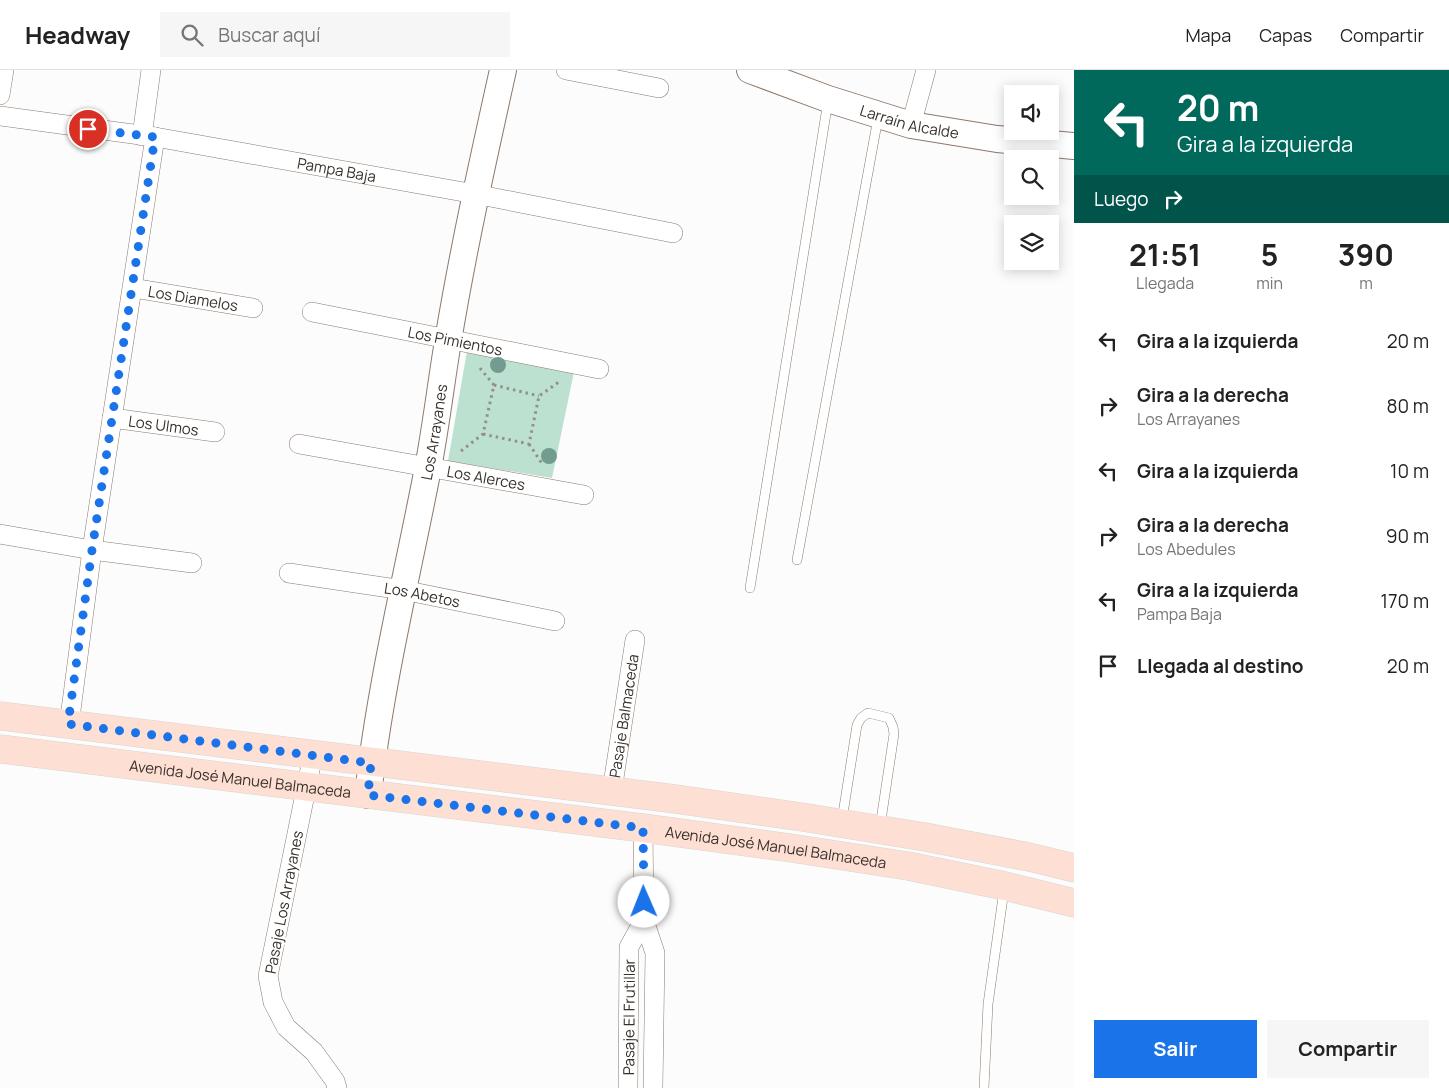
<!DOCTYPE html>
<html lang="es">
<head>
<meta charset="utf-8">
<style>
	:root { --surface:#fff; --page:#f6f6f6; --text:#222; --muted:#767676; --line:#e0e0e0; --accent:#1a73e8 }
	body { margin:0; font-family:Manrope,sans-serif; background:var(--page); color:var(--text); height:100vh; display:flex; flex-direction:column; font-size:19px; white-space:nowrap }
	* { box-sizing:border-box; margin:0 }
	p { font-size:16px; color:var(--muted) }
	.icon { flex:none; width:28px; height:28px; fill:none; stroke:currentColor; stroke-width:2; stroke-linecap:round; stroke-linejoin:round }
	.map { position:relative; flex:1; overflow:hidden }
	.side { display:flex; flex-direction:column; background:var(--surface); width:375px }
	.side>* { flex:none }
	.top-card { background:#00695c; color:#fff; overflow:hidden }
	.controls { position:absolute; left:1004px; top:15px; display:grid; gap:10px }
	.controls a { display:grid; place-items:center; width:55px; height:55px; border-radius:0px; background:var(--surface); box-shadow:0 2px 12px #0003; font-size:25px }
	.pin { position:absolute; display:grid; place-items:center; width:42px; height:42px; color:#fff; margin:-21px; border:2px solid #fff; border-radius:50%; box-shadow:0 1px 5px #0007 }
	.me { position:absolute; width:55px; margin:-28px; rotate:359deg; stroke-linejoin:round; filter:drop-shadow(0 0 4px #0008) }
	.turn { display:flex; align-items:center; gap:18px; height:105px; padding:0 20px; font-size:22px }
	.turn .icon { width:65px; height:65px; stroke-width:2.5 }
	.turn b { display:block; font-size:35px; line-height:42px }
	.then { display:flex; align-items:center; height:48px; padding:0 20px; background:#0003; gap:10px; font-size:19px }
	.eta { display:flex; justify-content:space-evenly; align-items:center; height:85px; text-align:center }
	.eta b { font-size:30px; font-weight:700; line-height:35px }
	.button { display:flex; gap:10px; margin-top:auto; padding:10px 20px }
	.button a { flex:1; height:58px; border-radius:0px; background:var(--accent); color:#fff; font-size:20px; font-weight:700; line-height:58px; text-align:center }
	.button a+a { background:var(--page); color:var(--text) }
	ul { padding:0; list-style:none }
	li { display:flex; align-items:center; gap:15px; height:65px; padding:0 20px }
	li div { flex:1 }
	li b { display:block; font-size:19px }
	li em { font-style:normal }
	header { display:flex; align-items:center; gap:30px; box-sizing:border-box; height:70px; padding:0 25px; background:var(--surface); border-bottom:1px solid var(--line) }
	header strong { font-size:24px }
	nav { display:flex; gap:28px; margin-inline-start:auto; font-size:18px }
	.search { width:350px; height:45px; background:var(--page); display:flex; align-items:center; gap:12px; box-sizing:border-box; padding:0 18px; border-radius:0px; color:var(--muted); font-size:19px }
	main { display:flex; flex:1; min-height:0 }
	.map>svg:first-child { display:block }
</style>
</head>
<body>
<header>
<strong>Headway</strong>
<div class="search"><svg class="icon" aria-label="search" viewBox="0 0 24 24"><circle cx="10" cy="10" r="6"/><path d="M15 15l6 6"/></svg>Buscar aquí</div>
<nav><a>Mapa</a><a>Capas</a><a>Compartir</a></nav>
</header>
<main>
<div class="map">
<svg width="1074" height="1018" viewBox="0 0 1074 1018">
	<rect width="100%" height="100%" fill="#fcfcfc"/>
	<path fill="#bde1d0" d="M467,281L574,302L552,408L448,391Z"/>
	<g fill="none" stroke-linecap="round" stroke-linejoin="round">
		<g stroke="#8d796c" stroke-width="10">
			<path id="lane" d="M797,490L878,48
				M750,518L828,31
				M842,750L857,655L861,648L868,643L889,648L893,657L894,664L880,757
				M984,1018L988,934L1004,820"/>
		</g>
		<g stroke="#8d796c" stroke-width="20">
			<g id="street">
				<path d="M566,0L659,18"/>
				<path d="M0,25L4,0"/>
				<path id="s1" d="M0,46L155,67L475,124L673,163"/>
				<path d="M911,55L926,0"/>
				<path d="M142,66L151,0"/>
				<path id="s2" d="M133,218L253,238"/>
				<path id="s3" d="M312,242L599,299"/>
				<path id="s4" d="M112,348L215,362"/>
				<path id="s5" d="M299,374L584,425"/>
				<path d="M0,464L92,480L192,493"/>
				<path id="s6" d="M289,503L403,520L555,551"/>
				<path d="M69,655L92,480L155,67"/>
				<path d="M313,685L268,906L273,932L286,957L314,982L335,1011L337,1018"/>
				<path id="s7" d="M612,721L635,570"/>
				<path d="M643,758L644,850L655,883L653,1018"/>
				<path id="s8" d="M628,1018L629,877L644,850"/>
			</g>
		</g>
		<g stroke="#8d796c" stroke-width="28">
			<g id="secondary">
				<path id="s9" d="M750,0L828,29L911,55L997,69L1074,76"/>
				<path id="s10" d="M368,725C380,615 407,507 428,398C436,356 441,313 448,271C463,180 483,90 503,0"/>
			</g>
		</g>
		<g stroke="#d7d6d4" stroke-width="29">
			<g id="primary">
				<path d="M0,646L668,728L802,747L925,767L1029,787L1074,798"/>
				<path id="s11" d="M0,679L643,758L791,778L908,796L1005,816L1074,833"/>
			</g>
		</g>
		<path stroke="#948f8c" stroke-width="3" stroke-dasharray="2.5 4" stroke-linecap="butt" d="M494,315L539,326
			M483,364L529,374L539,326L559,312
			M529,374L543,395
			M461,381L483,364L494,315L479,297"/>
		<use href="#lane" stroke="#fff" stroke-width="9"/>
		<use href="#street" stroke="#fff" stroke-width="19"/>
		<use href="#secondary" stroke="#fff" stroke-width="26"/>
		<use href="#primary" stroke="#fedfd4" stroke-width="28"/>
	</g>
	<g fill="#719c8f">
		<circle cx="498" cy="295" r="8"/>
		<circle cx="549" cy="386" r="8"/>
	</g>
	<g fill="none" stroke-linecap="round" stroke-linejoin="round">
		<path stroke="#1a73e8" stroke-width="9" stroke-dasharray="0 16.2" d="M88,59L155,67L92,480L68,654L371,693L368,725L643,758L644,832"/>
	</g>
	<g text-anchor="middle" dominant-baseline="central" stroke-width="4.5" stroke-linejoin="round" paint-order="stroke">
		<g font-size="15" fill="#38302a" stroke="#fff">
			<text stroke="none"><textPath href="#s9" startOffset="168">Larraín Alcalde</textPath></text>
			<text stroke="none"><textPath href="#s1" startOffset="341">Pampa Baja</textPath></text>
			<text stroke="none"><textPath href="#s2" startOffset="61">Los Diamelos</textPath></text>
			<text stroke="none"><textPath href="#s3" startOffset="146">Los Pimientos</textPath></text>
			<text stroke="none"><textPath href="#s4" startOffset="52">Los Ulmos</textPath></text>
			<text stroke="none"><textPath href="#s10" startOffset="369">Los Arrayanes</textPath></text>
			<text stroke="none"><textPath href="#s5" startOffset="190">Los Alerces</textPath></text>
			<text stroke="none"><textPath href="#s6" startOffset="135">Los Abetos</textPath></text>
			<text stroke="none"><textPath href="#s7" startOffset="76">Pasaje Balmaceda</textPath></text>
			<text stroke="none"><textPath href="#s11" startOffset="242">Avenida José Manuel Balmaceda</textPath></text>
			<text stroke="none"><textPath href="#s11" startOffset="782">Avenida José Manuel Balmaceda</textPath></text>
			<text transform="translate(284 832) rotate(-79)">Pasaje Los Arrayanes</text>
			<text stroke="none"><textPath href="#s8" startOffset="71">Pasaje El Frutillar</textPath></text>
		</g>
	</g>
</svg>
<div class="controls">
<a><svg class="icon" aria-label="sound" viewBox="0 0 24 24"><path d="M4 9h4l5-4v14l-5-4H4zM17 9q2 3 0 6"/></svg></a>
<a><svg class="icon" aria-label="search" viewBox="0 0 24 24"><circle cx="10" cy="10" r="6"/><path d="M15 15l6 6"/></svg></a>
<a><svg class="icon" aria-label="layers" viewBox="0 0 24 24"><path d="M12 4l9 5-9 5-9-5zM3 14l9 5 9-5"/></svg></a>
</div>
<div class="pin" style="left:88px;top:59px;background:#d93025"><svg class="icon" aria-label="arrive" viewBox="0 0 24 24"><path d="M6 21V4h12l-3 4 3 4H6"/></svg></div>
<svg class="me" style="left:644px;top:832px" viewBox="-20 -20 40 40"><circle r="19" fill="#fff"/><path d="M0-13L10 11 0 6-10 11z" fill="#1a73e8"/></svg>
</div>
<section class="side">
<div class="top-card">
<div class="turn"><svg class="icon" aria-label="left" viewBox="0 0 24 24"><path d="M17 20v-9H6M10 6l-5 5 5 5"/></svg><div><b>20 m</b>Gira a la izquierda</div></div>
<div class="then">Luego<svg class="icon" aria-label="right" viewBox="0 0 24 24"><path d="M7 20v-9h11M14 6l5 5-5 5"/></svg></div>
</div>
<div class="eta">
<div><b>21:51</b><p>Llegada</p></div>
<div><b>5</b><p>min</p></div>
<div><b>390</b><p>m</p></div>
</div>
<ul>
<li><svg class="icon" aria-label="left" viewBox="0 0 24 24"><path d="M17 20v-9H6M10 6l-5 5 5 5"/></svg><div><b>Gira a la izquierda</b></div><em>20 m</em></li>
<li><svg class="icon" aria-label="right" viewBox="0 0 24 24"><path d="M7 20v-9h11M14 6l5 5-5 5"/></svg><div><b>Gira a la derecha</b><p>Los Arrayanes</p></div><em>80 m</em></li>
<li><svg class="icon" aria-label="left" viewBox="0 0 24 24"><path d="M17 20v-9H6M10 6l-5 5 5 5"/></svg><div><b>Gira a la izquierda</b></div><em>10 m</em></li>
<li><svg class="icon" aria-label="right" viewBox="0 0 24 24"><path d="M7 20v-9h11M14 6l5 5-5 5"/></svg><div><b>Gira a la derecha</b><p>Los Abedules</p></div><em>90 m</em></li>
<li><svg class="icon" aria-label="left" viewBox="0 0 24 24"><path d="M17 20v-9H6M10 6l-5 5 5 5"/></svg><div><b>Gira a la izquierda</b><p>Pampa Baja</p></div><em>170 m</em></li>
<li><svg class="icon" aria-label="arrive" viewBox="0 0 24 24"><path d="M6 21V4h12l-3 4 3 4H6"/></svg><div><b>Llegada al destino</b></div><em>20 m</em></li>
</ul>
<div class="button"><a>Salir</a><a>Compartir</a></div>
</section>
</main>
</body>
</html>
